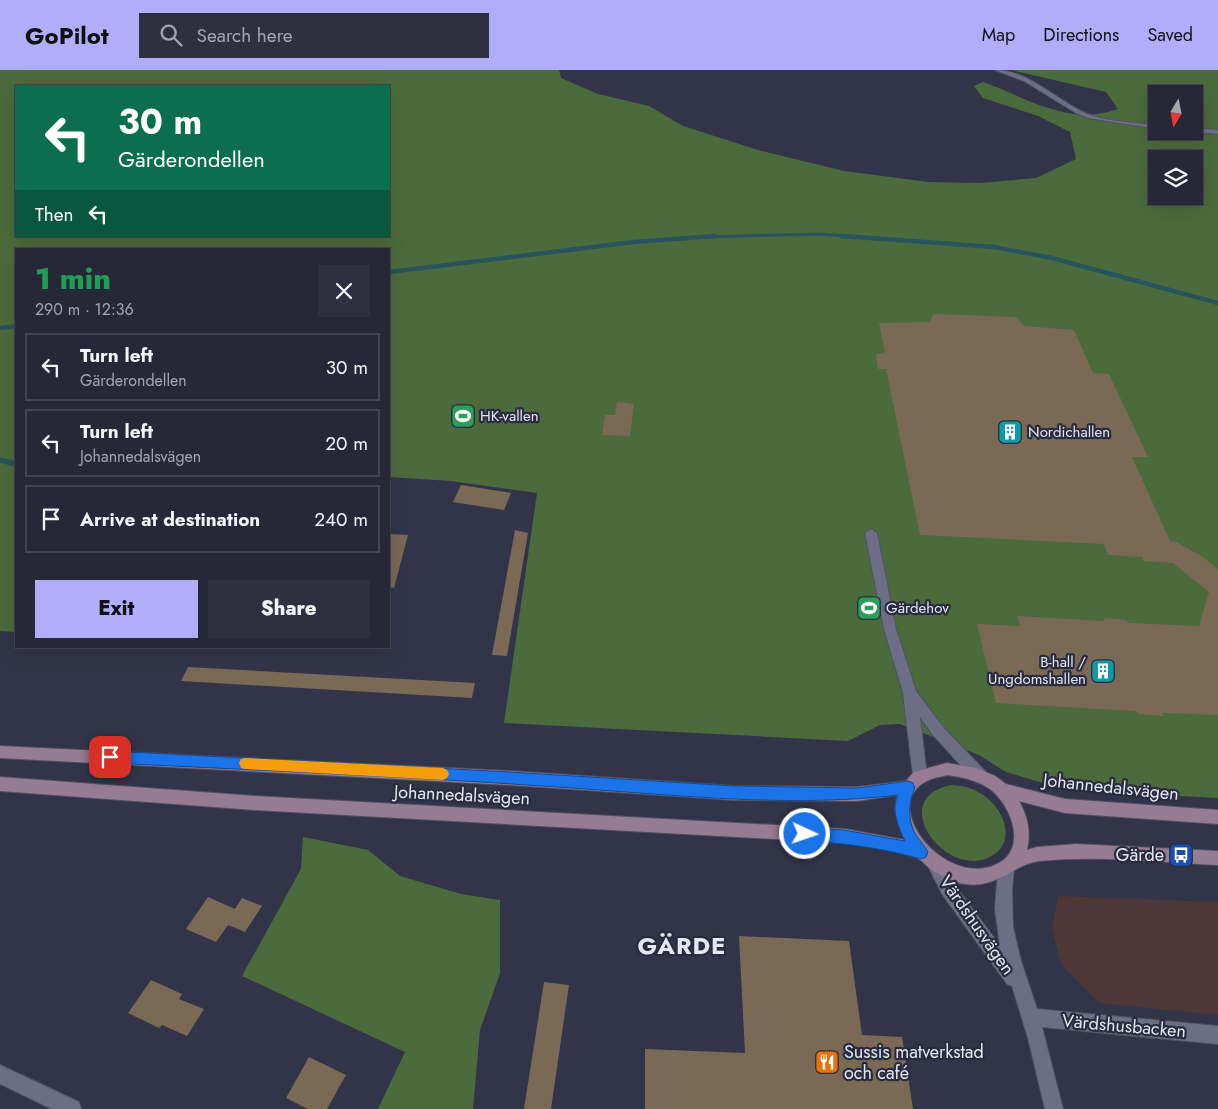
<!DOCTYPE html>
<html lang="en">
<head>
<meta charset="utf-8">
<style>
	:root { --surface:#262837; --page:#2e303f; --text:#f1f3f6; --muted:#a4a6ad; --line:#424452; --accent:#b2adf9 }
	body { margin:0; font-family:Jost,sans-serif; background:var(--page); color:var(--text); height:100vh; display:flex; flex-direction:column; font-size:19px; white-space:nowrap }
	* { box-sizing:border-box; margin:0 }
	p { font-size:16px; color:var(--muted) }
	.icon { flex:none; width:28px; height:28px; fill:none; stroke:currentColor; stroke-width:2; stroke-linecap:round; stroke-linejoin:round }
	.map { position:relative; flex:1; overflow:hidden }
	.panel { position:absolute; left:15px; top:178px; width:375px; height:400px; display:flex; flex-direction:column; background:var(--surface); border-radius:0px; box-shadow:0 5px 20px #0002,0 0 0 1px var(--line) }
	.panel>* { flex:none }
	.guide { position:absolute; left:15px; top:15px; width:375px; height:152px; border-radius:0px; box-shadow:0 5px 20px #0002,0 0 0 1px var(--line); background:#0b6e4f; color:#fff; overflow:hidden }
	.needle { width:32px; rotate:190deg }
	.controls { position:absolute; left:1148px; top:15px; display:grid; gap:10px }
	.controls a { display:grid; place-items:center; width:55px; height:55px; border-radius:0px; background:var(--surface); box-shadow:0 5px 20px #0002,0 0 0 1px var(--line); font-size:25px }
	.pin { position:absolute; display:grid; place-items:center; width:42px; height:42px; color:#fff; margin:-21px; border-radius:10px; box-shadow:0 2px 8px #0006 }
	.me { position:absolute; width:55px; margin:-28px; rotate:93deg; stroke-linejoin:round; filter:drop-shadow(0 0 4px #0008) }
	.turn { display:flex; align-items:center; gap:18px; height:105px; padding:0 20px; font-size:22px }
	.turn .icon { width:65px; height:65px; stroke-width:2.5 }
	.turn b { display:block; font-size:35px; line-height:42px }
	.then { display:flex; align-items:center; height:48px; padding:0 20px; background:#0003; gap:10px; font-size:19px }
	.round { display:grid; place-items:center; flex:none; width:52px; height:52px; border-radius:0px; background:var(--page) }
	.summary { display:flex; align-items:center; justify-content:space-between; height:85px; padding:0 20px }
	h1 { font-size:30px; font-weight:800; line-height:38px; color:#1e9e55 }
	.cta { display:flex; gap:10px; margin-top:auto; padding:10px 20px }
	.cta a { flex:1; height:58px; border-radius:0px; background:var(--accent); color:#111; font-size:20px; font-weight:800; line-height:58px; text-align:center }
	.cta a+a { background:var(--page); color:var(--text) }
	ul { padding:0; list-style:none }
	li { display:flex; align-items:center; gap:15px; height:68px; margin:0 10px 8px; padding:0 10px; border:2px solid var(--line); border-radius:0px }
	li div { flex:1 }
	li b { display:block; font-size:19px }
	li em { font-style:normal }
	header { display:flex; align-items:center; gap:30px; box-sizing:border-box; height:70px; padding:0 25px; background:var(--accent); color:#111 }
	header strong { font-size:24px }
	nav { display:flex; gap:28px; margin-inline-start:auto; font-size:18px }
	.search { width:350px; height:45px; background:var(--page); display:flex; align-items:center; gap:12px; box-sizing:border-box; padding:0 18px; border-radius:0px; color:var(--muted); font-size:19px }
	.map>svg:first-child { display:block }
</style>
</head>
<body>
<header>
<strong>GoPilot</strong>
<div class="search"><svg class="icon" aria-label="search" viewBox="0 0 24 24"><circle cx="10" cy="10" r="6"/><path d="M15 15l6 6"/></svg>Search here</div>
<nav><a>Map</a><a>Directions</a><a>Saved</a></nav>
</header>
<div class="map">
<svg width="1218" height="1039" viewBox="0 0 1218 1039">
	<rect width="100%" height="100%" fill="#323549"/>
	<path fill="#4d3837" d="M1058,826L1218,832V945L1099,933L1061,894L1052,858Z"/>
	<path fill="#4c6b3c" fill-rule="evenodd" d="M0,0H559L561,8L598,24L649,36L683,56L758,80L844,101L928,112L981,113L1036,108L1076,89L1070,62L1038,46L983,28L974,16L983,12C1028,28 1069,57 1118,39L1106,22L1011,0H1218V728L1067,720L1006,702L979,685L900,654L880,655L848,671L504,653L537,423L451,411L389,407V179H16V562L0,561ZM16,16H389V166H16ZM1156,24H1194V61H1156ZM1156,89H1194V126H1156Z
		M952,715C961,716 970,717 978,722C1004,735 1021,776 985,789C941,804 887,727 952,715Z
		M303,767L368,780L400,806L461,824L500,830V903L480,960L473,1039H378L405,982L242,906L301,799Z"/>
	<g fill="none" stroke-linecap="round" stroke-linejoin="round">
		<path stroke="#28545d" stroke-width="3" d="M699,167L819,164L859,167"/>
		<path stroke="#28545d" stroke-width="4.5" d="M842,166L994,177L1052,188L1218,233
			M389,202L634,172L715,166
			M0,258L16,256"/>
		<path stroke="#28545d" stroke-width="5.5" d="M0,390L16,394"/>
	</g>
	<path fill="#796955" d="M933,244L1016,247L1024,256L1074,260L1093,303L1109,304L1148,387H1132L1170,471L1176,472L1200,485L1218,499V645L1163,643V646L1138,644L1136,641L996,633L977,554L1020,556L1017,546L1104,551V548L1127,550L1128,553L1199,556L1209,522L1173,493L1144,491L1142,487L1108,485L1104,474L920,465L886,299H878L876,284L885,283L879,253L930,252Z
		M617,332L634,334L630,366L602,365L605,345H615Z
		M461,415L511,423L504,440L453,432Z
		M515,460L528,463L507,586L492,585Z
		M389,464L408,465L394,518L389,517Z
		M188,597L475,613L472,628L181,611Z
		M208,827L235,839L242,828L262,836L245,862L228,855L216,872L186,859Z
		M739,866L849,871L862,965L902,967L913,1039H645V979L745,983Z
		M151,910L182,924L179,929L204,939L187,966L162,955L159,958L128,943Z
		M544,912L569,915L551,1039H524Z
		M309,987L346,1005L327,1039H308L286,1028Z"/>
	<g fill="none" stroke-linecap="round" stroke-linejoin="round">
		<g stroke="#4f5162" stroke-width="2">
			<path id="minor" d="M995,0C1027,0 1053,27 1081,41C1103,52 1132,52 1156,55V59L1088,48L1076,43L1024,11Z
				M1194,58L1218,60V64L1191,62L1194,61Z
				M871,459L877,463L896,559L916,621L943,657L985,701L987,706L985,711L980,713L975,711L933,665L920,647L927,706L925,711L920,713L915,711L913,706L903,623L884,559L865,463Z
				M935,787L941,789L954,814L1000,876L995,839L998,799L1000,794L1006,791L1012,794L1014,799L1012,820L1013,857L1021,891L1037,939L1218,956V974L1042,957L1063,1039H1045L1028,968L1012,916L1007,914L942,824L927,794L929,789Z
				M0,995L79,1032L81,1039H52L0,1014Z"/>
		</g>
		<g stroke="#4f5162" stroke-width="2">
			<path id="secondary" d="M0,676L510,701L734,716L857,717L906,711L914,702L947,693L976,698L995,706L1006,714L1065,729L1218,740V754L1065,743L1019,731C1028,747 1031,762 1027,780L1037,777L1076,774L1218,781V795C1159,792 1098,785 1040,791C1013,794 998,819 965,814C957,813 944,808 937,803C930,800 925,793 919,789C902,779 865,776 845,773L255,740L0,721V707L255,726L845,759L905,770L895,741L897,725L857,731L734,730L510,715L0,688ZM947,705C962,707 977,710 990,719C1012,736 1029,781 995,795C944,817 880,737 925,712C931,708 940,707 947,705Z"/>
		</g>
		<use href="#minor" fill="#6b6e85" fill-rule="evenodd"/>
		<use href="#secondary" fill="#967b92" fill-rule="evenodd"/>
	</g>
	<path fill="#1a73e8" stroke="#114b97" d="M110,681L510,702L734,716L857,718L908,711L913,713L915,717C908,734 907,753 918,768C922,773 925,777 928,782L926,787L921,789C882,778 845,773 805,771L800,769L798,764L800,760L805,758L844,760L905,771C898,756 891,740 898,725C784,739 657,723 542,716C398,706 254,700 110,693L106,691L104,687L106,683Z"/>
	<path fill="#f59e0b" d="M245,688L443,698L447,700L449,704L447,708L443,710L245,699L241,698L239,693L241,689Z"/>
	<defs>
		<g id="stadium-square" transform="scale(1.25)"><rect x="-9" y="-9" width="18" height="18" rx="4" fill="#2e9e5b" stroke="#292b3e"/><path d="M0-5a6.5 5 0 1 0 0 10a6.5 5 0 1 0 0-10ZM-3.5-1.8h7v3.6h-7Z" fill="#fff"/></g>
		<g id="building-square" transform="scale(1.25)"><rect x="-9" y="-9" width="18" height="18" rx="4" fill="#0f9aa8" stroke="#292b3e"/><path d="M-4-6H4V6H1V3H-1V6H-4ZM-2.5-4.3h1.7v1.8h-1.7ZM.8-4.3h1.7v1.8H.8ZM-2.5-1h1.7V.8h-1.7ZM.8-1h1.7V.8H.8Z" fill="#fff"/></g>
		<g id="bus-square" transform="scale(1.25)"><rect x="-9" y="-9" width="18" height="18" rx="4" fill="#1a4fb4" stroke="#292b3e"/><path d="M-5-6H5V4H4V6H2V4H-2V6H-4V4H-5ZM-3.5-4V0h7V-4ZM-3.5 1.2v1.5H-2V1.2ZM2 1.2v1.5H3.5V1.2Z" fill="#fff"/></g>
		<g id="restaurant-square" transform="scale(1.25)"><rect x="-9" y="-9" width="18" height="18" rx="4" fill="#e8710a" stroke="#292b3e"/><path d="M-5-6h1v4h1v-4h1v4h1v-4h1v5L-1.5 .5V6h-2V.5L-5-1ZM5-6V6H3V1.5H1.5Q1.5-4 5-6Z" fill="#fff"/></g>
	</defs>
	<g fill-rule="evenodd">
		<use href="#stadium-square" x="463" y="346"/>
		<use href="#building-square" x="1010" y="362"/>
		<use href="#stadium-square" x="869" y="538"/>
		<use href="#building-square" x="1103" y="601"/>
		<use href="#bus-square" x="1181" y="785"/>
		<use href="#restaurant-square" x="827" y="992"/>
	</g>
	<g text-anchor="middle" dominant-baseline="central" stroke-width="4.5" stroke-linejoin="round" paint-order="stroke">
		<g font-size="15" fill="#e4e6f3" stroke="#292b3e" text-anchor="start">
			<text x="480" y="346">HK-vallen</text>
			<text x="1028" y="362">Nordichallen</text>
			<text x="886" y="538">Gärdehov</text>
			<text x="1086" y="592" text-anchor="end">B-hall /<tspan x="1086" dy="17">Ungdomshallen</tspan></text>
		</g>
		<g font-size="18" fill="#e4e6f3" stroke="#292b3e">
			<text transform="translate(1111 717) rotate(6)">Johannedalsvägen</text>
			<text transform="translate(462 725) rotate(3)">Johannedalsvägen</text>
			<text transform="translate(977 855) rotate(55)">Värdshusvägen</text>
			<text transform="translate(1124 956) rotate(5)">Värdshusbacken</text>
		</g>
		<g font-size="18" fill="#e4e6f3" stroke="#292b3e" text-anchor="end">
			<text x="1164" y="785">Gärde</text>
			<text x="844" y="982" text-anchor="start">Sussis matverkstad<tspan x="844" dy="21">och café</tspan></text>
		</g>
		<g font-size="24" font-weight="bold" letter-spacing="1" fill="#e4e6f3" stroke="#292b3e">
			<text x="682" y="875">GÄRDE</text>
		</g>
	</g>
</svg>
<div class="controls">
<a><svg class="needle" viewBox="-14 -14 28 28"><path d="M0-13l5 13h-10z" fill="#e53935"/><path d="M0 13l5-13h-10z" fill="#a4a6ad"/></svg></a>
<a><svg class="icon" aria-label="layers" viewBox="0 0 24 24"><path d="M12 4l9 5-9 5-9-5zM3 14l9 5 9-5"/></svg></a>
</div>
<div class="pin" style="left:110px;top:687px;background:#d93025"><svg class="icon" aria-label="arrive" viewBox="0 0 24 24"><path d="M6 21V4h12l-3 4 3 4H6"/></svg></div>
<svg class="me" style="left:805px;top:764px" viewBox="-20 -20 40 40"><circle r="17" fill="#1a73e8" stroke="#fff" stroke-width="3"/><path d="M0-11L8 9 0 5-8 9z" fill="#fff"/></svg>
<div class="guide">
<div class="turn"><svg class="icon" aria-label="left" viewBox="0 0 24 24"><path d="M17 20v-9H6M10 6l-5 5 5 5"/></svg><div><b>30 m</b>Gärderondellen</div></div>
<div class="then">Then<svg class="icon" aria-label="left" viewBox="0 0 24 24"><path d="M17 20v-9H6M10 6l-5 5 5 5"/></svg></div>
</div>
<section class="panel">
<div class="summary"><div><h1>1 min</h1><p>290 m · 12:36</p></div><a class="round"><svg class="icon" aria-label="close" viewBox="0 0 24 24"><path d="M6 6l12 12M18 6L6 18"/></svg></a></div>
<ul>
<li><svg class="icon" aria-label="left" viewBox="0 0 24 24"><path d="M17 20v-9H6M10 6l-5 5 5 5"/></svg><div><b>Turn left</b><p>Gärderondellen</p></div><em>30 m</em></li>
<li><svg class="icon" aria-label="left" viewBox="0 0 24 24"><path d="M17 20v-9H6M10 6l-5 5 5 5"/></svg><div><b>Turn left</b><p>Johannedalsvägen</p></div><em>20 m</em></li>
<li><svg class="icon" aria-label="arrive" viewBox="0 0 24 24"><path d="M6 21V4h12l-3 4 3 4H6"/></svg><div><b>Arrive at destination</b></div><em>240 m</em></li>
</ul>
<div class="cta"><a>Exit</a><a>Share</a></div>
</section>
</div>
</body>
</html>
